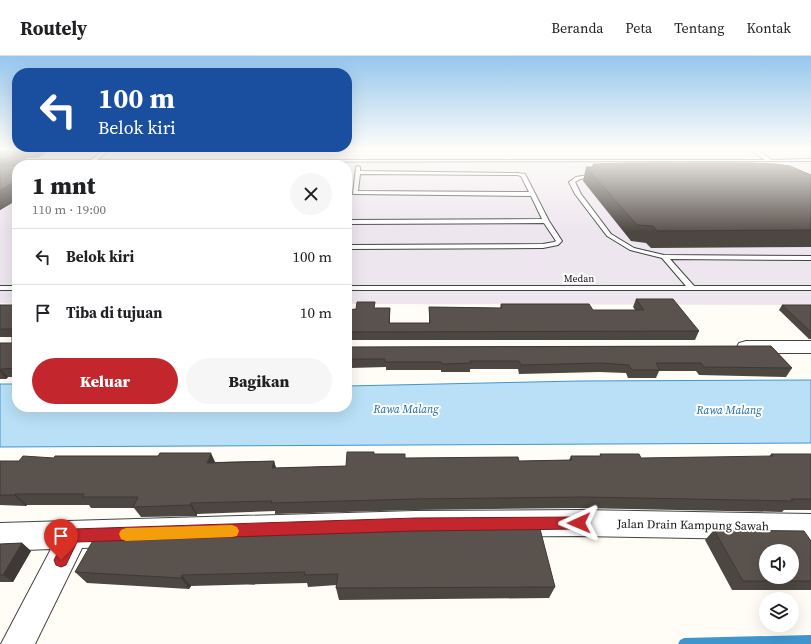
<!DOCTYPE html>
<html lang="id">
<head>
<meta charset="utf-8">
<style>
	:root { --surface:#fff; --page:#f6f6f6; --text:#202124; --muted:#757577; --line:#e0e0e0; --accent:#c4262e }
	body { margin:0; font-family:"Source Serif 4",serif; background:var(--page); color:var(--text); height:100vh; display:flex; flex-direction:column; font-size:15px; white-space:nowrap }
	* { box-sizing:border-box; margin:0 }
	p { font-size:13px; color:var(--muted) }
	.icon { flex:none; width:22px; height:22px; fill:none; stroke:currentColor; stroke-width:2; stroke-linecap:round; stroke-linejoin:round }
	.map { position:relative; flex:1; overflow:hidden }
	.details { position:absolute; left:12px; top:104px; width:340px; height:252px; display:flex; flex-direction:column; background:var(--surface); border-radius:16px; box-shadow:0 4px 16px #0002 }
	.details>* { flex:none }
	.top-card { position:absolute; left:12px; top:12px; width:340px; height:84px; border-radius:16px; box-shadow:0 4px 16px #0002; background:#1a4fa0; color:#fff; overflow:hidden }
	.buttons { position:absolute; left:759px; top:488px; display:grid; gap:8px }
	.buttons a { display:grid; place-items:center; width:40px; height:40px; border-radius:50%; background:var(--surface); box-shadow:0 4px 16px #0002; font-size:20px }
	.pin { position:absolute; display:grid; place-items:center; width:34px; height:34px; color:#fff; margin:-41px -17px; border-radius:50% 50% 50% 0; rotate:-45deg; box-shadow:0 0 4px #0007 }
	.pin .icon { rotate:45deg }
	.me { position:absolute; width:44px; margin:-22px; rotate:269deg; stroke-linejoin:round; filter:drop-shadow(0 0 3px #0008) }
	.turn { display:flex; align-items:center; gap:14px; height:84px; padding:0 20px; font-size:18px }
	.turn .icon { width:52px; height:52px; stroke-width:2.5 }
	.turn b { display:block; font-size:28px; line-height:34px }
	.round { display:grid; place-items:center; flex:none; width:42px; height:42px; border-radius:21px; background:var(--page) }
	.headline { display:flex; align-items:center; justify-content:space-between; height:68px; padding:0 20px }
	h1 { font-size:24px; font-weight:800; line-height:30px }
	.button { display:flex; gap:8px; margin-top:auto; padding:8px 20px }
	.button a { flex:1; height:46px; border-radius:24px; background:var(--accent); color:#fff; font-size:16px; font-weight:800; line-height:46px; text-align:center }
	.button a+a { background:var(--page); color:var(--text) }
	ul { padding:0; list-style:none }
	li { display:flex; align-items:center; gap:12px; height:56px; padding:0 20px; border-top:1px solid var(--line) }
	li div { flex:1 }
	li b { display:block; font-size:15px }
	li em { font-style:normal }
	header { display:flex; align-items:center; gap:24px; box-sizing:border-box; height:56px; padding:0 20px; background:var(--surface); border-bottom:1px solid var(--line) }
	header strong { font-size:19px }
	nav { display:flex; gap:22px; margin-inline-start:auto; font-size:14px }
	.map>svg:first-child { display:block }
</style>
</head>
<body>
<header>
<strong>Routely</strong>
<nav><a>Beranda</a><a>Peta</a><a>Tentang</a><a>Kontak</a></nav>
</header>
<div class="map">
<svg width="811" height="588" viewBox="0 0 811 588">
	<rect width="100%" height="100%" fill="#fffdf5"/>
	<path fill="#eee6ef" d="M0,93H811V249L347,248V109H17V248L0,247Z"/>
	<path fill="#f6f3d4" d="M811,585V588H684Z"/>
	<path fill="#b9e0f7" stroke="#3f96cf" d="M811,324V387L0,391V328H17V351H347V330L579,325Z"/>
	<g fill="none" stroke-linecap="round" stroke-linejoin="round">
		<path fill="#3f96cf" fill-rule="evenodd" d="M811,579V588H678L680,584L684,582Z"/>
		<g stroke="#444" stroke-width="2">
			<path id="service" d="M105,93H111L97,104H765L749,93H755L772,104L811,103V105L0,106V104H91Z
				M358,110L360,111V115L517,117L525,118L549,165L562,185L558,189L543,192L347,193V189L543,188L554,186L556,185L544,167L347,168V164L542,163L531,140L353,138L356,111ZM360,118L517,119L521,120L529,136L358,135Z
				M595,118H597V120L580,123L575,126L581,138L611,178L634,192L664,199L811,200V204L670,203L694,230H811V234H347V230H686L662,202L630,194L607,180L575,138L569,126L576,121Z
				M0,230H17V234H0Z"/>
		</g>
		<g stroke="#444" stroke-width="2">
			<path id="minor" d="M746,285H811V297H746L739,295L737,291L739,287Z
				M579,454L811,458V484L579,480L415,481L82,492L35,588H1L51,493L0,495V467L415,455Z"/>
		</g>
		<use href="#service" fill="#fff" fill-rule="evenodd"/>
		<use href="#minor" fill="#fff" fill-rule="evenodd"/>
	</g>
	<path fill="#4d4742" d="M0,93H53L37,102H26L28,107L26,109H17V144L0,154Z
		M593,108L811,119V191L651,192L646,187L631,185L583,125L586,111H592Z
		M636,243L699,275L695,284H347V254L390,252V267H429V251L500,252L501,248L593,254H635L633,251Z
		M0,249H17V321H8L6,323H0V287H12V281H0Z
		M782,249H811V283H809L779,254Z
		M771,290L792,312L786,321L699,319L696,315H659L656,322H628L626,317L599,316L519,318L518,313H470V316H441V314H386V311L351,312L350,324H347V291Z
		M374,398L405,402L519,405L569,404L571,400H600V398L641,402L769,401L771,398H811V454H784L782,456L579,452L415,454L275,458V455L197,458V460L141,461L134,452H91L89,449H27L26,450L0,449V405H19L54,402L215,406L274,405L276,412L346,410Z
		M714,474L811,485V534H732L705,484Z
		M177,478L180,482L555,531L549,542L339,544L336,532L337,529L308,531L307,527L191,530L189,533L87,527L75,516Z
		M22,487L31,495L13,526H0V488Z"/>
	<path fill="#3f3936" d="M33,93H53L37,102Z
		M21,94L28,107L26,109H17V114L0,123V105Z
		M17,124V144L0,154V134Z
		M351,303V312L350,324L349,315Z
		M1,313L8,321L6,323L0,315V314Z
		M211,397L216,408L207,407Z
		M274,405L277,416L272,412Z
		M15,438L27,449L26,450L14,439Z
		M191,447L197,458V460L190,449Z
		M177,478L185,490L176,482Z
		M22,487L31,495L13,526L3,519Z
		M182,519L191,530L189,533L181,522Z"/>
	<path fill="#5a524d" stroke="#3f3936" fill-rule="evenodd" d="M0,94H21L0,105Z
		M627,107H753L775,108L790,110L811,119V174L657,175L653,170L637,169L586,111H595L593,108H596Z
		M0,110H17V124L0,134Z
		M636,243H673L699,275L347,276V254L356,253L357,246H375L374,252H390L389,267H430L429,251L502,252L501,248H589L593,254H644Z
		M0,249H17V312L1,313L0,314V287H12V273H0Z
		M782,249H811V276Z
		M771,290L792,312L704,311L701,307H656L660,314H632L629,309L602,307L521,309L519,305H470L471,307L442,308L441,306H385V303H351L349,315H347V291Z
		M347,396H374V398H405V402L518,401L519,405L572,404L571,400H601L600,398H639L641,402L773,400L771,398H811V443H791L793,445L584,441L415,443L271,447L272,445L191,447L190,449L133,451L138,441H82L84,438H15L14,439H0V405H19L23,400L54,402L55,400H158L160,397H211L207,407L274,405L272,412L346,410Z
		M539,469L555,531L336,532L338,518L304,519L305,516L182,519L181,522L75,516L95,481L177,478L176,482L264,479V475L415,470Z
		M714,474L804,475L811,485V525H743ZM766,495H792V521H766Z
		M22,487L3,519H0V488Z"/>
	<linearGradient id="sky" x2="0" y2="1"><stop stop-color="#95c6ee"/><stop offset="0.53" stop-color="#fffefa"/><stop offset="1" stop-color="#fffefa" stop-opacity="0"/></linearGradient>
	<rect width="811" height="176" fill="url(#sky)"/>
	<path fill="#c4262e" stroke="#7f191e" d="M579,461L584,462L586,467L584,471L579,473L416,475L77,486L66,509L61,511L56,509L54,504L69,475L73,473L416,462Z"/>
	<path fill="#f59e0b" d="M232,469L237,471L239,475L237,480L232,481L126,485L121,483L119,478L121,474L126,472Z"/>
	<g text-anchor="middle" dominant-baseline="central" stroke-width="4" stroke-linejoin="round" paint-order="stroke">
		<g font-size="10" fill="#111" stroke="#fff">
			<text x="579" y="222">Medan</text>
		</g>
		<g font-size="11" font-style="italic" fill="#1768a6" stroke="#fff">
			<text x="406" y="353">Rawa Malang</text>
			<text x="729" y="354">Rawa Malang</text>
		</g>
		<g font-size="12" fill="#111" stroke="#fff">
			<text transform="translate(693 469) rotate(1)">Jalan Drain Kampung Sawah</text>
		</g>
	</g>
</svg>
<div class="buttons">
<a><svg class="icon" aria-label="sound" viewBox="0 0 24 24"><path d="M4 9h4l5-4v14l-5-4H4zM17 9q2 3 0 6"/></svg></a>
<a><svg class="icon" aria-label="layers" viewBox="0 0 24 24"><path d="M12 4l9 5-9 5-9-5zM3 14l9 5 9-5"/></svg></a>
</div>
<div class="pin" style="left:61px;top:504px;background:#d93025"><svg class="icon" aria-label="arrive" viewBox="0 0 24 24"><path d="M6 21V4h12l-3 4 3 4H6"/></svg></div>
<svg class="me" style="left:579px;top:467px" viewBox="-20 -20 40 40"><path d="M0-17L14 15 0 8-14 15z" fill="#c4262e" stroke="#fff" stroke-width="4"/></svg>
<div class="top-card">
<div class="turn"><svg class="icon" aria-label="left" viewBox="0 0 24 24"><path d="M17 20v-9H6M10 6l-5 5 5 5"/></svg><div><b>100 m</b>Belok kiri</div></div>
</div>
<section class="details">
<div class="headline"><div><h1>1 mnt</h1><p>110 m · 19:00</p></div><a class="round"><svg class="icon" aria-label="close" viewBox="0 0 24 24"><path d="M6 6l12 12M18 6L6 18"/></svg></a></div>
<ul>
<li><svg class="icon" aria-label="left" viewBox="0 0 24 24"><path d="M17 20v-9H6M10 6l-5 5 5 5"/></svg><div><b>Belok kiri</b></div><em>100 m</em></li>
<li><svg class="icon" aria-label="arrive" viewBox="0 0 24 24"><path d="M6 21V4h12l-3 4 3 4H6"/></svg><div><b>Tiba di tujuan</b></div><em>10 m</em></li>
</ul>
<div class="button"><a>Keluar</a><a>Bagikan</a></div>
</section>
</div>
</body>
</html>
